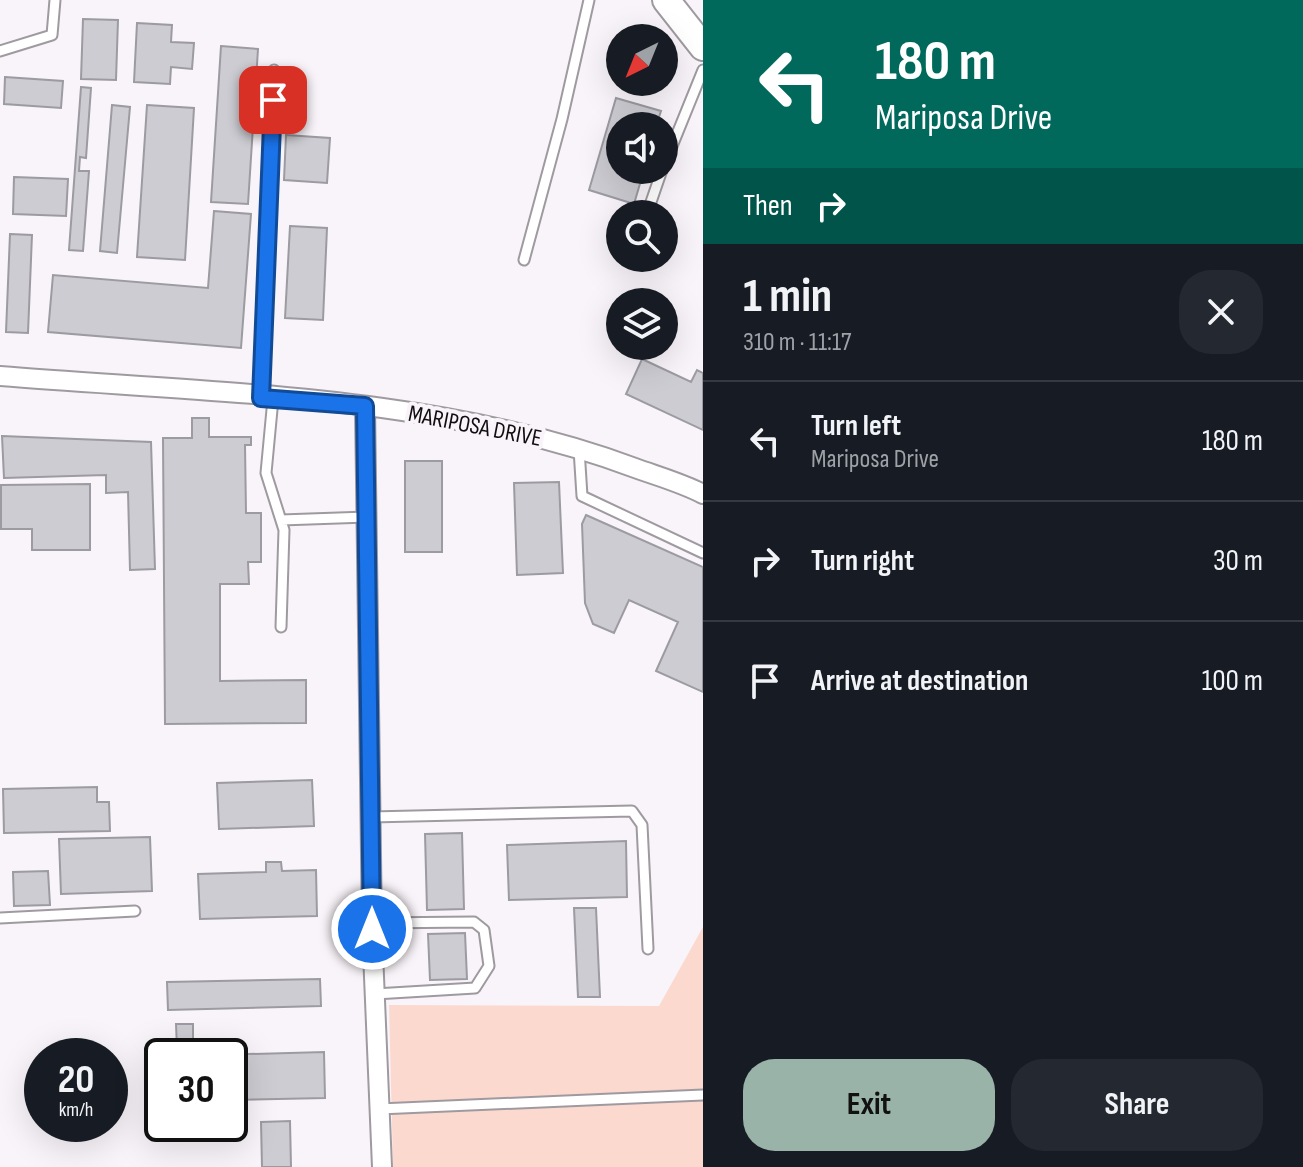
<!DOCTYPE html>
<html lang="en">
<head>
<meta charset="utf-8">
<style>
	:root { --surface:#171b24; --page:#242831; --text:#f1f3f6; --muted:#9ea1a6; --line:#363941; --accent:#9ab3a8 }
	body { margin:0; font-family:"Sofia Sans Condensed",sans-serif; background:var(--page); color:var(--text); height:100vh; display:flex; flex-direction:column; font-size:30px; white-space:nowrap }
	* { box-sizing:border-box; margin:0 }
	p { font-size:26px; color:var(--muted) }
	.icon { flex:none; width:44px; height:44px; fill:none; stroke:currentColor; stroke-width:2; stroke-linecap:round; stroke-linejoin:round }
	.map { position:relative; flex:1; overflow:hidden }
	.details { display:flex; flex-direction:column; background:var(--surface); width:600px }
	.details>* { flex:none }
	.guide { background:#00695c; color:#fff; overflow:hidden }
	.needle { width:52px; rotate:223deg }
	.tools { position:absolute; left:606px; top:24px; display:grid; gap:16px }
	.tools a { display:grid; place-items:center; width:72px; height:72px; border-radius:50%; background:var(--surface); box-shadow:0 8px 32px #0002; font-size:40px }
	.speed { position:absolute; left:24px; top:1038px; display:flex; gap:16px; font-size:40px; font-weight:700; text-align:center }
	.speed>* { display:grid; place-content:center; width:104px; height:104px; border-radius:50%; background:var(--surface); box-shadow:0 8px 32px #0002; line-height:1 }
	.speed small { font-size:20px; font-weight:400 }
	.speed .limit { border:4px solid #111; border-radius:12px; background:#fff; color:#111 }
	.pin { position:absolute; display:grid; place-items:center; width:68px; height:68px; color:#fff; margin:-34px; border-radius:16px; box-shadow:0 4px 12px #0006 }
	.me { position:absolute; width:88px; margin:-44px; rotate:0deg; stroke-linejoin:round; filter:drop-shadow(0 0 6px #0008) }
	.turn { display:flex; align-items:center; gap:28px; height:168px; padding:0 40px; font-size:36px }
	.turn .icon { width:104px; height:104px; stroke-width:2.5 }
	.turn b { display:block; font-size:56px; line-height:68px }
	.then { display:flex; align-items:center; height:76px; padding:0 40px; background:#0003; gap:16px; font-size:30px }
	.round { display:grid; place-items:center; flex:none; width:84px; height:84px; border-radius:32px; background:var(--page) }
	.head { display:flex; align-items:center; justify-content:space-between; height:136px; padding:0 40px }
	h1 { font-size:48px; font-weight:700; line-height:60px }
	.cta { display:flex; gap:16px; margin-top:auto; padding:16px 40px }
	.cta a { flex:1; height:92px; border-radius:32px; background:var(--accent); color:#111; font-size:32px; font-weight:700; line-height:92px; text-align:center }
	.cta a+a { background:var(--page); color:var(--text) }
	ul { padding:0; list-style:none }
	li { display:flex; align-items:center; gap:24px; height:120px; padding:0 40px; border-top:2px solid var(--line) }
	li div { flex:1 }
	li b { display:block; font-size:30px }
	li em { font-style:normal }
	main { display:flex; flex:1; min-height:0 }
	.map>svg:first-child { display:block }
</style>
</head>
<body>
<main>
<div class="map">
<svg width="703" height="1167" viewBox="0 0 703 1167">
	<rect width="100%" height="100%" fill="#f9f4f9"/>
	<path fill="#fcd9cf" d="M703,927V1167H393L389,1005L659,1006Z"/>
	<path fill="#cdccd2" stroke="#9c9ba1" stroke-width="2" d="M83,19L118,20L116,80L81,79Z
		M137,23L172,25L171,42L194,43L192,69L171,67L170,84L134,82Z
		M221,46L258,49L248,204L211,202Z
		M5,77L63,81L61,108L4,104Z
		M81,87L91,88L86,158L80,157L79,171H89L83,251L69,250Z
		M616,98L661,111L656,126H620V170H644L634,204L589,190Z
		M112,105L130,107L117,253L100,251Z
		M147,105L194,108L185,260L137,257Z
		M286,135L330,138L327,183L284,180Z
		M14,177L68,179L66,216L13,214Z
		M214,211L251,214L241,348L48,332L53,275L208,288Z
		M290,226L327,228L323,320L285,318Z
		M10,234L32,235L28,333L6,332Z
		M642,359L691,382L697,370L703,373V430L626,394Z
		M192,418H209V437H251V445H245L246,513H261V562H248L249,584H220V681L306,680V723L165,724L163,438H192Z
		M2,436L151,442L155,569L130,570L128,492L106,493V475L4,478Z
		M405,461H442V552H405Z
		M559,482L563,573L517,575L514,483Z
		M90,484V550H32V529H1V485Z
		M586,515L703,567V692L656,671L678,622L629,600L614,633L593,624L585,603L582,524Z
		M312,780L314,826L219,829L217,783Z
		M97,787V802H109L110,831L4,833L3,789Z
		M462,833L464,909L427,910L425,834Z
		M150,837L152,891L61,894L59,839Z
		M626,841L627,897L509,900L507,845Z
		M266,862H281L282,871L316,870L317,916L200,919L198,874L266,872Z
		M48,871L50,905L14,906L13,872Z
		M574,908H596L600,997H578Z
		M465,933L467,979L430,980L428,934Z
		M320,979L321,1006L168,1010L167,982Z
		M176,1024H193V1049H177Z
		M324,1052L325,1098L230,1100V1056H177Z
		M290,1121L291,1167H262L261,1122Z"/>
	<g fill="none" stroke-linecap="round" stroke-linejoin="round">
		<g stroke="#9f9a9f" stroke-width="13">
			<path id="lane" d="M0,51L52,35L55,0
				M664,166L703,70
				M651,202L662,170
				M524,260L562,119L589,0
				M261,398L274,70
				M273,399L266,473L284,530L281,627
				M579,449L582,496L703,553
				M281,520L367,517
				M371,817L632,811L642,825L648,949
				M0,918L135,911
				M372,923L474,922L484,930L489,966L475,988L375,994
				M379,1109L703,1095"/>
		</g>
		<g stroke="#9f9a9f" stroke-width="22">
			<path id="street" d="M0,376C209,393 438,394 635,468C657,476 682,483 703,494
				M365,406L372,929L382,1167"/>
		</g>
		<g stroke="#9f9a9f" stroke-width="30">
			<path id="secondary" d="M666,0L703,47"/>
		</g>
		<use href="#lane" stroke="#fff" stroke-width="9"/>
		<use href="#street" stroke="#fff" stroke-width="18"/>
		<use href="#secondary" stroke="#fff" stroke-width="26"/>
	</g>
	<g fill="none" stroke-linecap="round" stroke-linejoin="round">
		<g stroke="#114b97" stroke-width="20">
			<path id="route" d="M273,100L261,398L365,406L372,929"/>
		</g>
		<use href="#route" stroke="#1a73e8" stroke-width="14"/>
	</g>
	<g text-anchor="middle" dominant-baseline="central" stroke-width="8" stroke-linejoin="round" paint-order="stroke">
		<g font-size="24" fill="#100e10" stroke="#f9f4f9">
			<text transform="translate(475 426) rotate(11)">MARIPOSA DRIVE</text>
		</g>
	</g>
</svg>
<div class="tools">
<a><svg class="needle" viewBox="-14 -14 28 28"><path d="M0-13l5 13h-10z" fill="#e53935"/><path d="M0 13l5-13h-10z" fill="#9ea1a6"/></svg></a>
<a><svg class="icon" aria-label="sound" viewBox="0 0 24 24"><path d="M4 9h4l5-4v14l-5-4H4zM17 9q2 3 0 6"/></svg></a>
<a><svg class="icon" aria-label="search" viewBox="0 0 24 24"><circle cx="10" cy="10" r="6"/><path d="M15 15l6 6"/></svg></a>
<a><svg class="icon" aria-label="layers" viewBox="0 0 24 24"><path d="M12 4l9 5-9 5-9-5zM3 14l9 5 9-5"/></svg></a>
</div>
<div class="speed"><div>20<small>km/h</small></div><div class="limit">30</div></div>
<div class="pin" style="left:273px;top:100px;background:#d93025"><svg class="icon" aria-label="arrive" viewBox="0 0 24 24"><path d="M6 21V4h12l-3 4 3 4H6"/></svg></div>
<svg class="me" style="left:372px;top:929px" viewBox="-20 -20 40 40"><circle r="17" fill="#1a73e8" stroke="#fff" stroke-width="3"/><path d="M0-11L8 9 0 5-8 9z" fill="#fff"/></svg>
</div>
<section class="details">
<div class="guide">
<div class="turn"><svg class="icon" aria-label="left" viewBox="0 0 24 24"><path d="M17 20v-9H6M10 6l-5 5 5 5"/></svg><div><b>180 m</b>Mariposa Drive</div></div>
<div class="then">Then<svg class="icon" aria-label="right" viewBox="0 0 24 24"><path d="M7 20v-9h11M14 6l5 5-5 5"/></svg></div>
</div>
<div class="head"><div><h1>1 min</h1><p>310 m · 11:17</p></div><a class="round"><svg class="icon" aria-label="close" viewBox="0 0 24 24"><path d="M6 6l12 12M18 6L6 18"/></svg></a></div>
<ul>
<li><svg class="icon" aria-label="left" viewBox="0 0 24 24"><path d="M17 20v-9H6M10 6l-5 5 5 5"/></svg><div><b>Turn left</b><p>Mariposa Drive</p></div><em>180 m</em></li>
<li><svg class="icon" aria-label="right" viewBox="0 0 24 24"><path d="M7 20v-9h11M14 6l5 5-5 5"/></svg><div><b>Turn right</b></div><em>30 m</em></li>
<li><svg class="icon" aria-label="arrive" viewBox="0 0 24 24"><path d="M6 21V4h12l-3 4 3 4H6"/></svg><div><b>Arrive at destination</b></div><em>100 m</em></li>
</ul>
<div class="cta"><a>Exit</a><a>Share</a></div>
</section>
</main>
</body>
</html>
